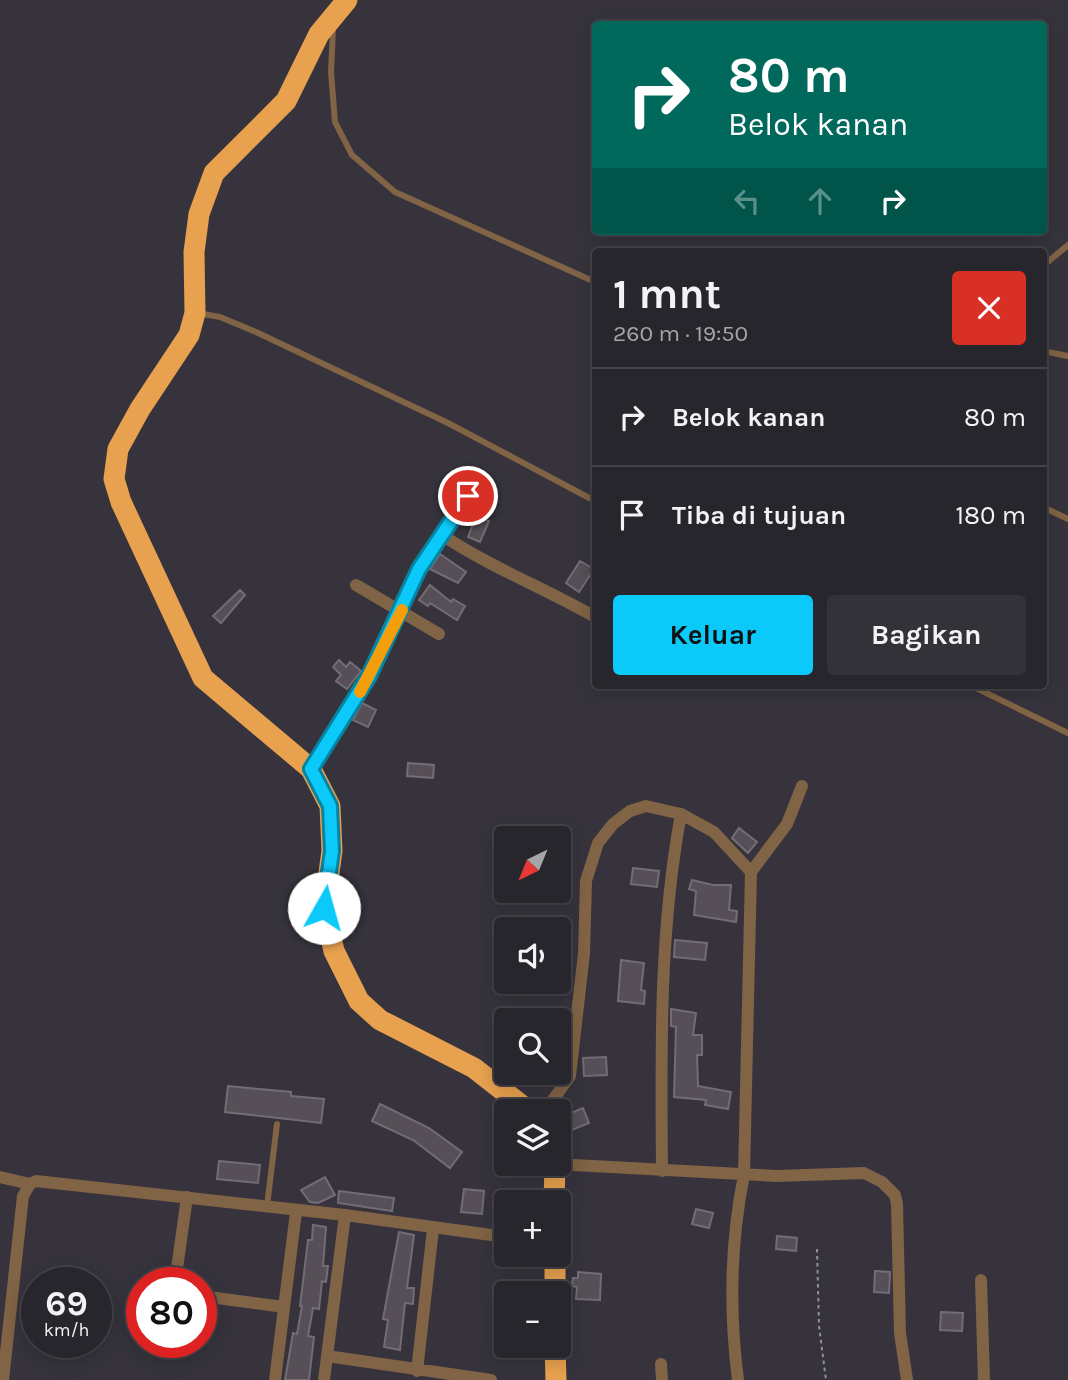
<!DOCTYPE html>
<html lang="id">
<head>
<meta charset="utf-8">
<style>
	:root { --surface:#28262d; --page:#343239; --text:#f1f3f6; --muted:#a5a5aa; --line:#444349; --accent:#0bcafa }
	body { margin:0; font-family:Karla,sans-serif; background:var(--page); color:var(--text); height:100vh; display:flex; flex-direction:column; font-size:26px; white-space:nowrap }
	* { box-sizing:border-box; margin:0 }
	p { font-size:23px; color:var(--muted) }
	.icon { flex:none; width:38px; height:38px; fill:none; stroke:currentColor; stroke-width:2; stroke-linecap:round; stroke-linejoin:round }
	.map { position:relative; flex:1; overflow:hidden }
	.panel { position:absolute; left:592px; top:248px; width:455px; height:441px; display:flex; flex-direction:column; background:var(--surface); border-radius:7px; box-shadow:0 4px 18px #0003,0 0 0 2px var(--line) }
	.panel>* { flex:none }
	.top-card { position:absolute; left:592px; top:21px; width:455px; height:214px; border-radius:7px; box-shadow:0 4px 18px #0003,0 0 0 2px var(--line); background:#00695c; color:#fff; overflow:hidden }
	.needle { width:46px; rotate:223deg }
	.controls { position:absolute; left:494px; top:826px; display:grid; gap:14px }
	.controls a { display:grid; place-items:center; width:77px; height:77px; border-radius:7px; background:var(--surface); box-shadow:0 4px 18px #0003,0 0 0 2px var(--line); font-size:35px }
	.speed { position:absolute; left:21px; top:1267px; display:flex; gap:14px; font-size:35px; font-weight:700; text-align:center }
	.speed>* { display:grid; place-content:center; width:91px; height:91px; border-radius:50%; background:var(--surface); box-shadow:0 4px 18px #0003,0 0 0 2px var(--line); line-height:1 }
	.speed small { font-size:18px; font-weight:400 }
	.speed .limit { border:10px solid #d22; background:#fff; color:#111 }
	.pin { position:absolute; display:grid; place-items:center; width:60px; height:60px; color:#fff; margin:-30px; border:4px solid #fff; border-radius:50%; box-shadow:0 2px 7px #0007 }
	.me { position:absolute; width:77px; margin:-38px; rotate:7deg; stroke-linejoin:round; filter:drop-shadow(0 0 5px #0008) }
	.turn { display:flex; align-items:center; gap:24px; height:147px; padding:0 21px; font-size:32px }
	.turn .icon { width:91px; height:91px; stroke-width:2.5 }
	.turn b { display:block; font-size:49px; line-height:60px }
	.lanes { display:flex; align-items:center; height:66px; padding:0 21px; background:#0003; justify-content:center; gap:35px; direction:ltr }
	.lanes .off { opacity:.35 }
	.round { display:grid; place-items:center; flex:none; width:74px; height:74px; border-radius:7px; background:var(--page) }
	.overview { display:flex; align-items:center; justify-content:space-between; height:119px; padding:0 21px }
	h1 { font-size:42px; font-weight:700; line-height:52px }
	.action { display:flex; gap:14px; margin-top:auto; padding:14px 21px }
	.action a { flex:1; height:80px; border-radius:7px; background:var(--accent); color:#111; font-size:28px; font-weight:700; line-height:80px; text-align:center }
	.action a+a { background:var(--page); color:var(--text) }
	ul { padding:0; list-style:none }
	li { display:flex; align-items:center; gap:21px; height:98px; padding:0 21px; border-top:2px solid var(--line) }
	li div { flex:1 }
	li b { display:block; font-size:26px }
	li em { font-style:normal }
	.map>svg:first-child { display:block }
</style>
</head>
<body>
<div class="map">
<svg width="1068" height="1380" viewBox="0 0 1068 1380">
	<rect width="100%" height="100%" fill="#36333c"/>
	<path fill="#564f57" stroke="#736c75" stroke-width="2" d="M476,516L489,521L480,542L468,537Z
		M440,554L466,572L458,583L430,569Z
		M580,561L594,569L579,592L566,583Z
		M430,585L451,602L453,599L465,606L457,620L430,603L428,606L419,600Z
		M240,590L245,595L221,623L213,616Z
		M339,660L346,667L350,662L361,671L347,689L336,681L341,675L333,667Z
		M362,703L376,710L368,727L353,720Z
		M408,763L434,765L433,778L407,776Z
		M739,828L757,842L748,853L732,838Z
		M633,868L659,871L657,887L631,884Z
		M692,880L713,885H731L729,910L737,911L736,922L694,915L696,891L689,889Z
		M675,940L707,943L705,960L674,957Z
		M621,960L644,963L641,990L645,991L644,1004L618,1001Z
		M671,1009L696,1013L693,1035H702V1055H697L698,1086L731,1092L728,1109L705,1105L706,1100L674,1097L676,1027L671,1026Z
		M606,1057L607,1075L584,1076L583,1058Z
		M228,1086L291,1092V1096L324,1099L321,1123L225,1112Z
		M380,1104L429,1128L462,1152L450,1168L413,1140L372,1121Z
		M583,1108L589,1123L567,1132L561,1117Z
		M219,1161L260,1165L258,1183L217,1179Z
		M325,1177L335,1195L318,1203L310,1202L301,1190Z
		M464,1189L484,1191L482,1214L461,1212Z
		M339,1191L394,1198L392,1211L338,1203Z
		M696,1209L713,1213L709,1228L692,1224Z
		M313,1225L326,1227L323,1266H328L326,1282L322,1281L319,1309L313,1308L308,1336L314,1337L309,1380H285L293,1333L297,1334L302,1306H300L308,1240H312Z
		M399,1232L414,1235L407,1288H414L413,1304L405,1303L400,1350L384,1347L388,1320L383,1319Z
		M777,1236L797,1238L796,1251L776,1249Z
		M875,1271L890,1272L889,1293L874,1292Z
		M578,1272L601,1274L600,1300L576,1299L577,1287L572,1286L573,1278H578Z
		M941,1312L963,1313L962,1331L940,1330Z"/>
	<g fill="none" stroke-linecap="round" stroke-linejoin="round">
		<path stroke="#939098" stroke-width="2" stroke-dasharray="3.5 3.5" stroke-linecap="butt" d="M817,1249L819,1326L826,1380"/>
		<path stroke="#816345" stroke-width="6" d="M333,28L331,72L335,122L352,155L395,192L595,282
			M1043,266L1068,245
			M197,313L220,317L256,332L448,423L595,501
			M1043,351L1068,356
			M1043,507L1068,519
			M972,686L1068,733
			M267,1206L277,1124"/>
		<path stroke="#816345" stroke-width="12" d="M442,535C490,567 544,588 595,617
			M356,585L439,634
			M311,769L369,676L419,570L468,496
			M751,872L787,824L802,786
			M545,1111L570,1076L584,953L586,881L598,843L613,824L630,811L646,806L681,814L714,832L751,872L744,1175C730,1244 729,1310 738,1380
			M555,1164L777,1176L864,1173L882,1182L895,1195L897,1204L900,1333L907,1380
			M662,1171C661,1051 659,932 681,814
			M0,1177L30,1184
			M981,1280L984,1380
			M175,1283L187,1197
			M201,1296L284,1307
			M327,1356L491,1380
			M661,1364L662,1380
			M417,1371L433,1229
			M3,1380L23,1196L30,1184L36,1181L345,1215L506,1237
			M275,1380L296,1212
			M324,1380L345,1215"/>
		<path stroke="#e8a14f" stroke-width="21" d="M347,0L319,34L286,101L214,173L199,214L194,252L195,313L189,335L140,409L118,449L114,479L121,502L203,678L311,769L330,806L332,851L324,908L334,951L359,1001L380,1020L474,1068L529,1111
			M554,1202L555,1164
			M555,1293V1255
			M555,1346L556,1380"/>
	</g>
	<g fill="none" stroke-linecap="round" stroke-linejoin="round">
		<g stroke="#0783a2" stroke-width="18">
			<path id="route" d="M324,908L332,851L330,806L311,769L369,676L419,569L468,496"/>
		</g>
		<use href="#route" stroke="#0bcafa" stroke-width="12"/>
		<path stroke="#f59e0b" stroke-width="12" d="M360,692L402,610"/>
	</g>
</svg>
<div class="controls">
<a><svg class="needle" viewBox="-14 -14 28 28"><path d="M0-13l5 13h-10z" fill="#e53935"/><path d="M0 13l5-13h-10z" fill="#a5a5aa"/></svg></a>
<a><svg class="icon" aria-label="sound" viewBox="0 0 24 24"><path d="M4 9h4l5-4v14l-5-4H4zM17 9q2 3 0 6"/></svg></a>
<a><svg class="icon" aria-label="search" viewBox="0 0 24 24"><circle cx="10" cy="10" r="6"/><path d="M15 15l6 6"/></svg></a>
<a><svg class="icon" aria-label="layers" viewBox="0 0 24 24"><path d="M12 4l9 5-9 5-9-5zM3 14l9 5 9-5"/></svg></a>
<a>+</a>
<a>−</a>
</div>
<div class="speed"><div>69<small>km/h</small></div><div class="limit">80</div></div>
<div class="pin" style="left:468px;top:496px;background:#d93025"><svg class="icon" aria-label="arrive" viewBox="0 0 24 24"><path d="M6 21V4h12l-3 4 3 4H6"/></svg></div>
<svg class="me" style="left:324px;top:908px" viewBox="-20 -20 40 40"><circle r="19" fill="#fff"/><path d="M0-13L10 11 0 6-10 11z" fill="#0bcafa"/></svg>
<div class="top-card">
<div class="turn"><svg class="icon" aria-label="right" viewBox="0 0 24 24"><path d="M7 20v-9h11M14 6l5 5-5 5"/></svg><div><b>80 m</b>Belok kanan</div></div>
<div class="lanes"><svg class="icon off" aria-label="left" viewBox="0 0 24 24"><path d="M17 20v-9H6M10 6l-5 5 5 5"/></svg><svg class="icon off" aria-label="ahead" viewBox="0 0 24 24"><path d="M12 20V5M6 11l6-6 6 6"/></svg><svg class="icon" aria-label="right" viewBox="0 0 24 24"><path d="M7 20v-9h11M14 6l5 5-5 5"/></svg></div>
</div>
<section class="panel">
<div class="overview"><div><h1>1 mnt</h1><p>260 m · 19:50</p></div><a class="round" style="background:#d93025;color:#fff"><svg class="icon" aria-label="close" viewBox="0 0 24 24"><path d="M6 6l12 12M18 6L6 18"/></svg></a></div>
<ul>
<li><svg class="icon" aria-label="right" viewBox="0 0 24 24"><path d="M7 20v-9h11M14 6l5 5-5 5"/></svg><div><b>Belok kanan</b></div><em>80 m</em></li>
<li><svg class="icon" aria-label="arrive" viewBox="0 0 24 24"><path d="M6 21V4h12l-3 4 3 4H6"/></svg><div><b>Tiba di tujuan</b></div><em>180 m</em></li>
</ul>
<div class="action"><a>Keluar</a><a>Bagikan</a></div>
</section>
</div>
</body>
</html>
